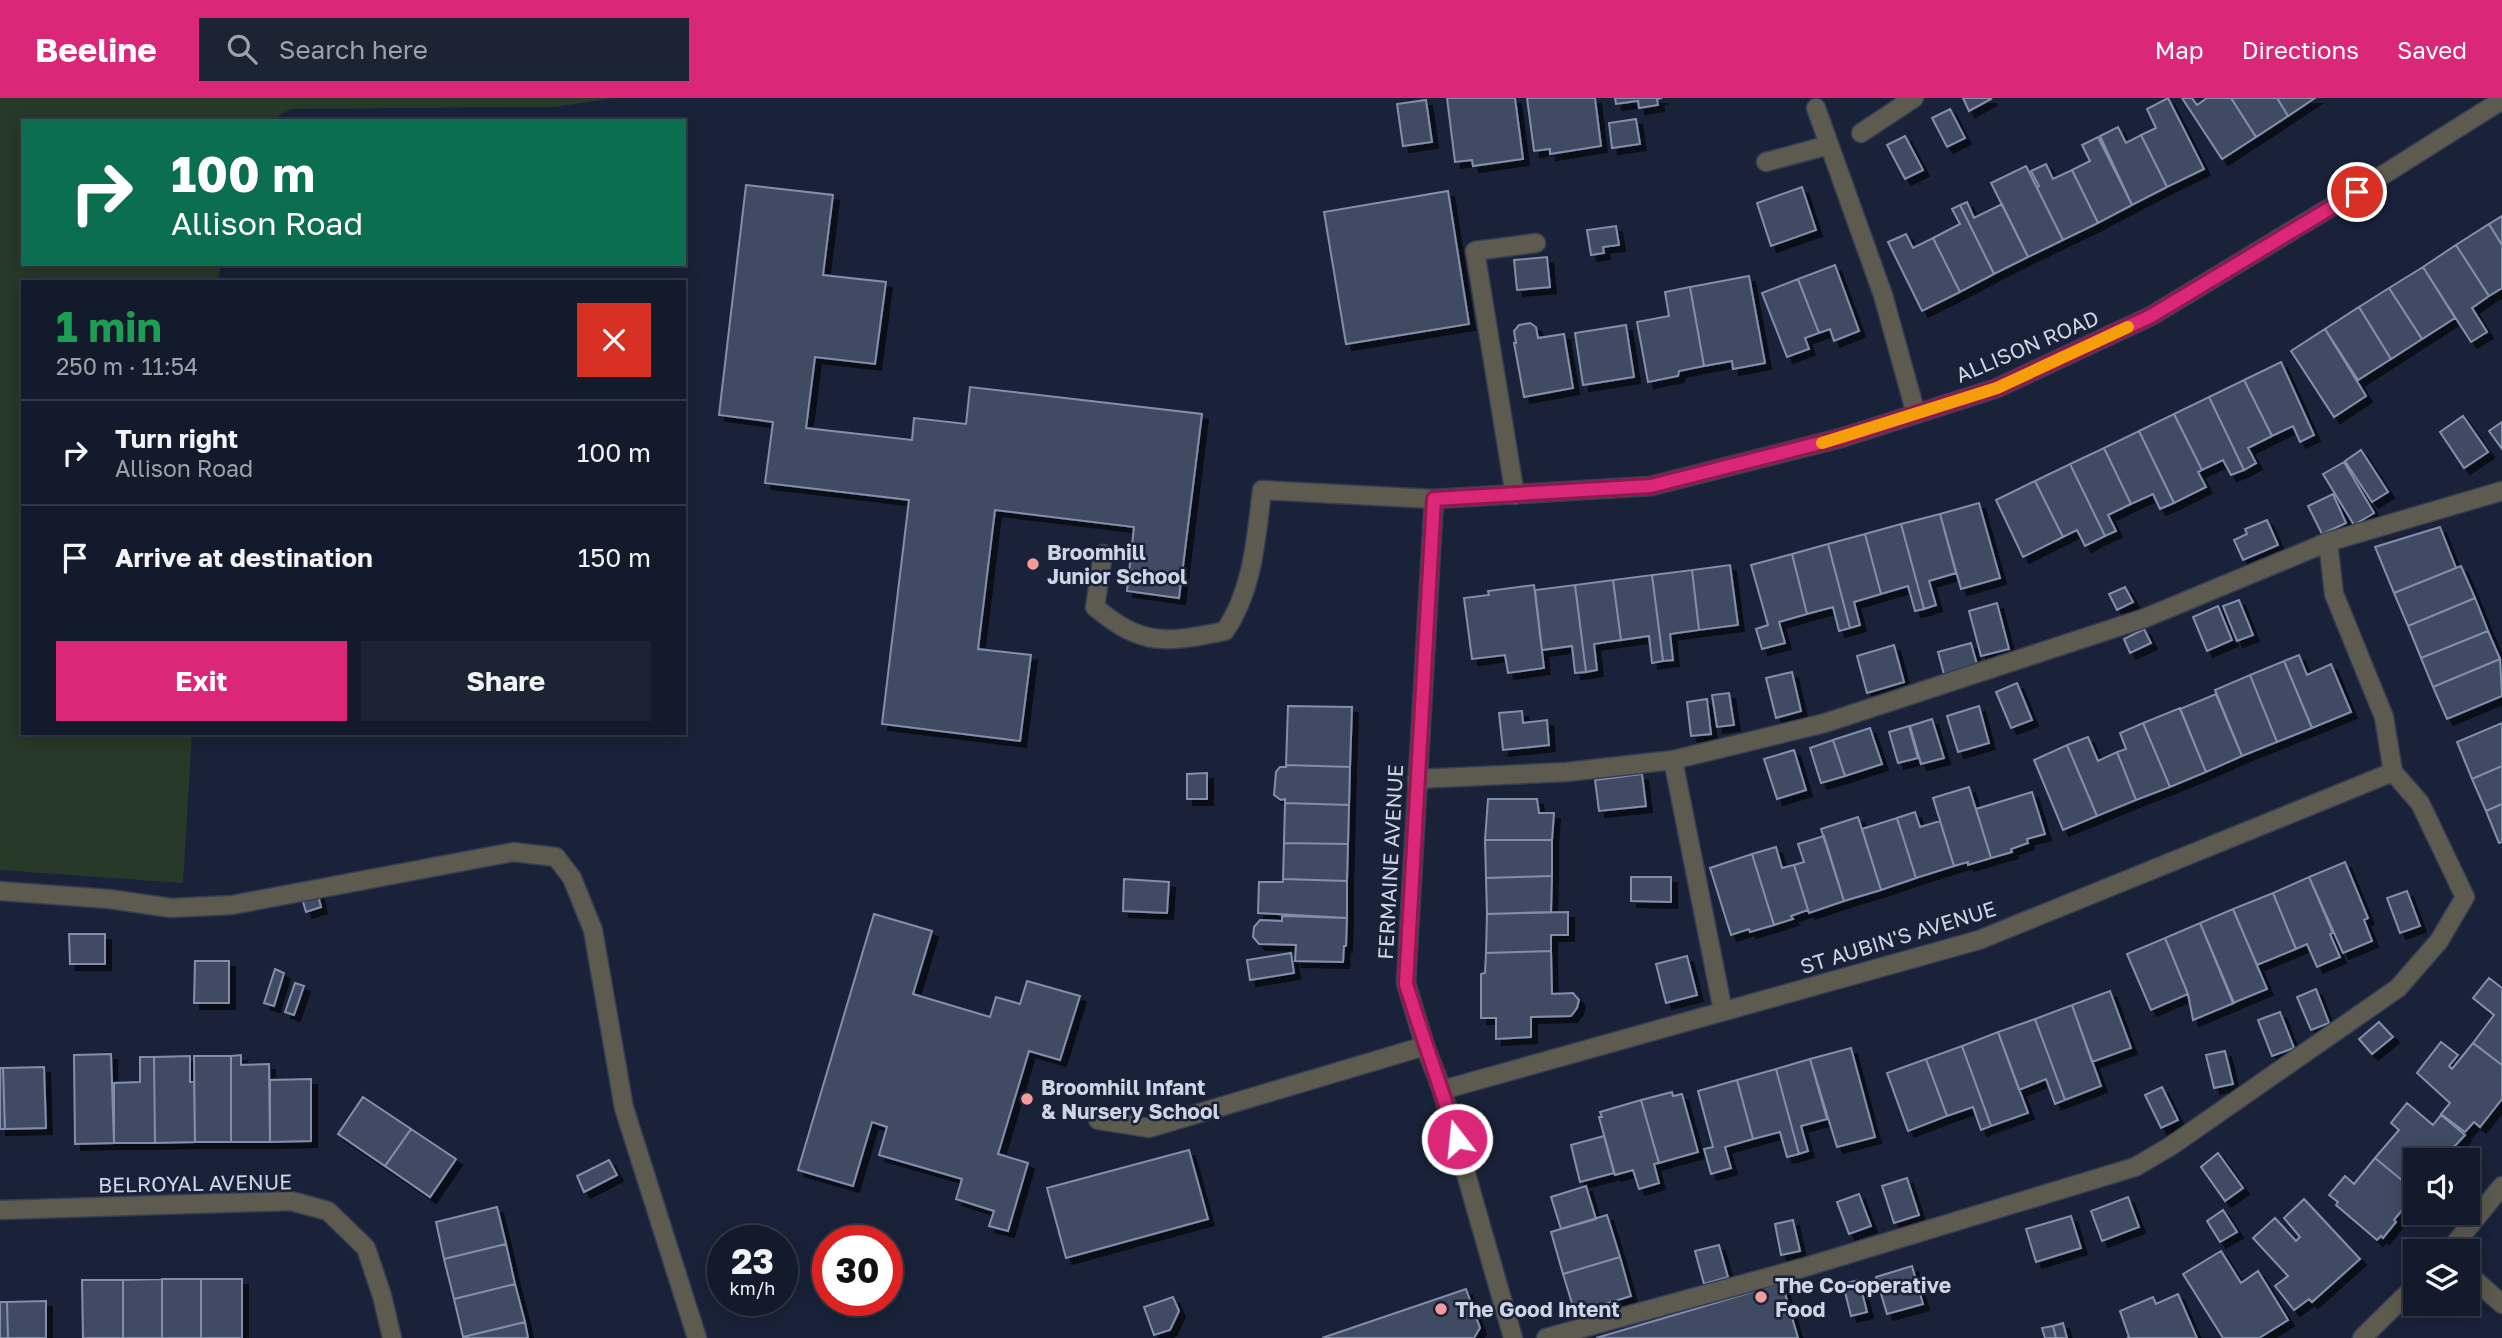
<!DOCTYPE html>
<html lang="en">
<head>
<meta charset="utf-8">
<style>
	:root { --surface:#131a2b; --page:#1c2333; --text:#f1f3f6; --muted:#9da1a9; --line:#323847; --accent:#db2777 }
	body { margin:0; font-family:"Golos Text",sans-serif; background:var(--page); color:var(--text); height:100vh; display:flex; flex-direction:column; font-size:26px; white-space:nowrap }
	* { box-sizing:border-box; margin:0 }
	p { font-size:23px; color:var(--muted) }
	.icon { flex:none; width:38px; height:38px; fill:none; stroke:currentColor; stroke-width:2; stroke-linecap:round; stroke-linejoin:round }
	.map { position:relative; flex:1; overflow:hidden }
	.details { position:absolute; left:21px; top:182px; width:665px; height:455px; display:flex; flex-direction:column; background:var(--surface); border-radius:0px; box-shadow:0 4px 18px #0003,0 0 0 2px var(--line) }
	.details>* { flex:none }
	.guide { position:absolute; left:21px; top:21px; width:665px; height:147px; border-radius:0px; box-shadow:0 4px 18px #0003,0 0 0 2px var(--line); background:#0b6e4f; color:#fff; overflow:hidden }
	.fabs { position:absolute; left:2403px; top:1050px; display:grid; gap:14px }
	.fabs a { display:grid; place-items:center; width:77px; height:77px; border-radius:0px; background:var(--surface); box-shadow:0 4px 18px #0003,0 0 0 2px var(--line); font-size:35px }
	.speed { position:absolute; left:707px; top:1127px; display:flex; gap:14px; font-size:35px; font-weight:700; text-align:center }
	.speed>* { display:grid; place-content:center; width:91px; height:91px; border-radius:50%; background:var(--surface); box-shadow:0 4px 18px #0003,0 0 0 2px var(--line); line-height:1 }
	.speed small { font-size:18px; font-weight:400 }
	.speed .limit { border:10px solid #d22; background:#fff; color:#111 }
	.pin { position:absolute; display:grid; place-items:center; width:60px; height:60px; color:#fff; margin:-30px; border:4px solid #fff; border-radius:50%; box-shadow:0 2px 7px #0007 }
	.me { position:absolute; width:77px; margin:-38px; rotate:344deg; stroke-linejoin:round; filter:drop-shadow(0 0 5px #0008) }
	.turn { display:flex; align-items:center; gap:24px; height:147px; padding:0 35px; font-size:32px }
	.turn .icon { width:91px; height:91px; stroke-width:2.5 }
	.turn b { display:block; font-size:49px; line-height:60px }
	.round { display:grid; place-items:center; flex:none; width:74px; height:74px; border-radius:0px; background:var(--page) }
	.head { display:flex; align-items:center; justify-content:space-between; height:119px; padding:0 35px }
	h1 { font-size:42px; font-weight:700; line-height:52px; color:#1e9e55 }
	.action { display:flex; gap:14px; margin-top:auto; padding:14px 35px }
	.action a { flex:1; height:80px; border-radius:0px; background:var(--accent); color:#fff; font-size:28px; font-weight:700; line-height:80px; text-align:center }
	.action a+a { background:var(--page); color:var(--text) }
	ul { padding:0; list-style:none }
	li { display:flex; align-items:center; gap:21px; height:105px; padding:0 35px; border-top:2px solid var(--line) }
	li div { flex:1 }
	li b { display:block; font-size:26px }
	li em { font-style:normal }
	header { display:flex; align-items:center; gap:42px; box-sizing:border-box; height:98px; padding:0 35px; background:var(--accent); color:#fff }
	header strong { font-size:33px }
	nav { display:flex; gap:38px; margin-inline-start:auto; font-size:24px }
	.search { width:490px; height:63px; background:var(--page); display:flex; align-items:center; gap:18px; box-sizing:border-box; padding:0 24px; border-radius:0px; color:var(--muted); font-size:26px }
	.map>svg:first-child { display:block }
</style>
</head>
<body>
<header>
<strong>Beeline</strong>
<div class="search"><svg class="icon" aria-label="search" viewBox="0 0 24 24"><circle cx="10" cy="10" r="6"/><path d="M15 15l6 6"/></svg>Search here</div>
<nav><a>Map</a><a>Directions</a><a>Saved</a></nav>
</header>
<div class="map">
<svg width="2502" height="1240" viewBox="0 0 2502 1240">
	<defs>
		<filter id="shadow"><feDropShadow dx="6" dy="6" stdDeviation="0" flood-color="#0009"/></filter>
	</defs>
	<rect width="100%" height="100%" fill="#192239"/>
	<path fill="#273929" d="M0,0H614L555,9L291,11L268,23H23V166H220L219,184H23V635H192L183,785L0,772Z"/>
	<path fill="#404b64" stroke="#838eab" stroke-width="2" filter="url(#shadow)" d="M1447,0H1515L1523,61L1473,68L1472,62L1455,64Z
		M1527,0H1595L1601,48L1550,56V51L1534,53Z
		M1615,0H1662L1657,1L1658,7L1639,10L1638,3L1616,6Z
		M1963,0H1990L1991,1L1969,13Z
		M2168,0L2204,71L2167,89L2141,37L2156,30L2147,11Z
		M2182,0H2192L2197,7L2207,0H2231L2256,39L2222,61Z
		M2231,0H2277L2288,18L2256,39Z
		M2277,0H2315L2288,18Z
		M1426,2L1432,44L1403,48L1397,6Z
		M1950,11L1965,40L1947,49L1932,20Z
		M1636,21L1640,46L1612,50L1609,25Z
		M2118,29L2126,45L2141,37L2167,89L2132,107L2100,38Z
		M1905,38L1923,72L1905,81L1887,47Z
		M2098,39L2132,107L2098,125L2072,72L2090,63L2082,47Z
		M2046,66L2053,81L2072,72L2098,125L2063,142L2037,90L2039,88L2031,73Z
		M2026,68L2063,142L2028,159L1991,85Z
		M746,87L833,97L823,177L886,184L875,266L815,259L806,330L912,342L914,320L966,326L970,289L1202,316L1179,500L1127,493L1134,429L995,412L978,551L1031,557L1020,643L882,626L909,402L765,385L773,324L719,317Z
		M1802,89L1816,132L1771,148L1757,105Z
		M1448,93L1469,226L1346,246L1324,114Z
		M1967,104L1974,120L2002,106L2028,159L1994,176L1960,107Z
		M1960,107L1994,176L1960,194L1933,140L1960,126L1952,111Z
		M2502,118V147L2489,126Z
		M2489,126L2502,147V190L2489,198L2456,147Z
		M1616,128L1619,147L1603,149L1604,155L1591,157L1587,132Z
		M1906,136L1913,150L1933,140L1960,194L1922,213L1888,144Z
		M2456,147L2489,198L2472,210L2487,234L2471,244L2423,169Z
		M1547,159L1550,189L1517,192L1514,162Z
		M1835,167L1859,233L1834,243L1830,231L1819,235L1798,181Z
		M2423,169L2455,220L2422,241L2389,190Z
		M1749,178L1765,265L1733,271L1732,263L1704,268L1690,189Z
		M1798,181L1819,235L1805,240L1809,251L1787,259L1762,195Z
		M1690,189L1704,268L1679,273L1678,278L1648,284L1637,224L1669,218L1665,194Z
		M2389,190L2422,241L2391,261L2359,209Z
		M2359,209L2391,261L2358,282L2325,231Z
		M1530,225L1536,229L1538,240L1564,236L1573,290L1524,299L1514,245H1516L1514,233L1519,227Z
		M1626,227L1634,279L1583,287L1575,235Z
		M2325,231L2366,298L2334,319L2291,253Z
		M2281,264L2314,337L2300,344L2293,328L2272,338L2244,282Z
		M2244,282L2272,338L2248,350L2256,365L2244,372L2209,299Z
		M2209,299L2244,372L2231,377L2223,362L2202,372L2174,316Z
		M2174,316L2202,372L2198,374L2206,389L2174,405L2139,333Z
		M2463,318L2488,354L2464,370L2440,334Z
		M2502,324V351L2489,333Z
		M2139,333L2174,405L2160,411L2153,396L2131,406L2104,350Z
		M2104,350L2131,406L2108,417L2116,433L2105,438L2070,366Z
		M2361,352L2388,394L2372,404L2345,363Z
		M2344,364L2374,415L2354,427L2323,376Z
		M2070,366L2105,438L2085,448L2077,432L2063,439L2035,383Z
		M2035,383L2063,439L2023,459L1996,402Z
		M2333,396L2346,425L2322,436L2308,408Z
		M1979,405L2000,480L1961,491L1940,416Z
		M1940,416L1956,475L1929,483L1936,507L1924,511L1901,426Z
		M2267,422L2278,447L2243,462L2234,442L2247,436L2245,431Z
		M1901,426L1924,511L1915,513L1908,488L1881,496L1865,436Z
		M2440,429L2456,470L2394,495L2375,449Z
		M1865,436L1881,496L1854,504L1860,527L1850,530L1828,446Z
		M1828,446L1850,530L1839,533L1833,509L1807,516L1792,456Z
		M1792,456L1807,516L1779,524L1785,545L1762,551L1756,531L1768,527L1751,467Z
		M1730,467L1738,527L1699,532L1692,472Z
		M2461,468L2475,500L2408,528L2394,495Z
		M1692,472L1699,532L1670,536L1673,562L1663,563L1652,477Z
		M1652,477L1663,563L1652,565L1649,538L1621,542L1613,482Z
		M1613,482L1621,542L1594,546L1597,572L1586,574L1575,487Z
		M1534,487L1544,570L1508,575L1505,557L1472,561L1464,500L1489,497L1488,493Z
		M1575,487L1586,574L1575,575L1572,548L1542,552L1535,492Z
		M2125,489L2133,504L2117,512L2109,496Z
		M2475,500L2488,533L2421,560L2408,528Z
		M2239,502L2253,537L2237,543L2223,508Z
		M1997,505L2009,551L1981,558L1969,513Z
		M2218,508L2232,542L2207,553L2193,519Z
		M2144,531L2151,545L2130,555L2124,541Z
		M2488,533L2500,561L2433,589L2421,560Z
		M1971,545L1978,570L1945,580L1938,554Z
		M1894,547L1904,584L1867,595L1857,558Z
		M2299,557L2307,577L2331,566L2351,614L2312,630L2284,563Z
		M2500,561L2502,598L2447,621L2433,589Z
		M2284,563L2312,630L2277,644L2250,577Z
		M1792,574L1801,613L1776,620L1766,580Z
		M2250,577L2277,644L2242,658L2215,592Z
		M2017,585L2032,622L2011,630L1996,594Z
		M1729,595L1734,627L1717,629L1712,597Z
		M2216,596L2242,658L2206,674L2180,611Z
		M1707,601L1711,636L1691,638L1687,604Z
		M1288,608L1352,609L1350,669L1286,667Z
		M1979,608L1989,645L1958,654L1947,618Z
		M2180,610L2206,674L2170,689L2143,625Z
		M1522,613L1523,625L1547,622L1549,647L1503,652L1499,615Z
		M1932,621L1944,660L1921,666L1910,628Z
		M2143,625L2170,689L2136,702L2117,654L2126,651L2120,635Z
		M2502,625V668L2472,681L2457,644Z
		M1909,628L1918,660L1898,665L1889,634Z
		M1870,630L1882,666L1845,678L1833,642Z
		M2088,639L2098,663L2117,654L2136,702L2097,718L2067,647Z
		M1833,642L1845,678L1821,685L1810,650Z
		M2067,647L2097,718L2063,732L2034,662Z
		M1794,652L1806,692L1777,701L1764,661Z
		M1286,667L1350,669L1349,707L1285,705V701L1281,702L1274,697L1276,674L1280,669H1286Z
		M2502,668V706L2486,713L2472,681Z
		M1207,675V701H1187V676Z
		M1642,676L1646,708L1599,713L1595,682Z
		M1969,689L1991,760L1968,767V764L1954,768L1933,700Z
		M2032,694L2045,736L2027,741L2028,745L2011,751L2012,754L1991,760L1976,711Z
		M1488,701H1537L1539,715H1554L1552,742H1485Z
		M1285,705L1349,707L1348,746L1284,745Z
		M2502,706V744L2499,745L2486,713Z
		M1915,714L1920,729L1940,723L1954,768L1916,780L1897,720Z
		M1858,719L1881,792L1844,803L1821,731Z
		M1897,720L1916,780L1881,792L1862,731Z
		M1824,738L1844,803L1809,815L1794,767L1804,764L1798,746Z
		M1485,742H1552V778L1486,780Z
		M1284,745L1348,746L1347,783L1283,781Z
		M1776,749L1782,770L1794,767L1808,812L1791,818L1793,821L1774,827L1752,756Z
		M1752,756L1774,827L1750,834L1749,831L1731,837L1710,770Z
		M2345,764L2368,820L2364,822L2372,843L2343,855L2309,779Z
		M1552,778L1551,814L1487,816L1486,780Z
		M1631,779H1671V804L1631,803Z
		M2309,779L2333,835L2330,836L2340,859L2317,869L2307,846L2296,851L2273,795Z
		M1124,781L1169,784L1167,815L1123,813Z
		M1283,781L1347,783V820L1258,815L1259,784H1283Z
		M317,793L321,809L306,814L301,797Z
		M2407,793L2420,828L2400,835L2387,800Z
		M2273,795L2296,851L2257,867L2233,811Z
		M2233,811L2267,891L2233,905L2200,825Z
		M1568,814V837H1551V853L1486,855L1487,816Z
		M874,816L932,833L913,896L990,919L996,899L1020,906L1027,883L1080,898L1060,962L1029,953L998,1056L1028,1065L1008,1133L989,1128L994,1113L956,1101L962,1081L879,1057L887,1029L872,1024L853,1088L798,1072Z
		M1282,818L1347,820L1346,848H1344L1343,864L1295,863L1296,847L1259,846L1253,839L1254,829L1260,822L1282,823Z
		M2200,825L2234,905L2193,922L2188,896L2165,840Z
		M69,836H105V866H70Z
		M2165,840L2188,896L2151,912L2127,856Z
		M1551,853L1552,896L1573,895L1579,902L1577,910L1571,918L1531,919V939L1496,941V920H1481V876L1485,875L1486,855Z
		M1291,855L1294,875L1250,882L1247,862Z
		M1687,858L1697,897L1666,905L1656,866Z
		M195,863H229V905H194Z
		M275,871L284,875L274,908L264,905Z
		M2489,880L2502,890V967L2473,945L2494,917L2473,900Z
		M295,885L304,888L294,917L285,914Z
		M2316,891L2329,925L2311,932L2297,899Z
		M2110,893L2131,950L2092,964L2072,907Z
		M2072,907L2101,988L2065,1002L2035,921Z
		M2280,914L2294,950L2272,958L2258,922Z
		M2035,921L2065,1002L2055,1006L2046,981L2019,992L1998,934Z
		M2379,924L2393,939L2372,956L2359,941Z
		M1998,934L2028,1015L1991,1028L1962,948Z
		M2441,944L2458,957L2449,968L2452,971L2473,945L2502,967V1001L2480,1029L2474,1024L2465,1034L2441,1016L2450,1005L2417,975Z
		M1962,948L1991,1028L1981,1032L1973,1009L1947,1018L1926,961Z
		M1851,950L1875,1039L1837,1049L1810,961Z
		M2225,953L2233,986L2214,990L2206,957Z
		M111,956L114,1045L75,1046L74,957Z
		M241,957V967L269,966L270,1044H231V958Z
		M190,958V984L194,983L195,1044L155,1045L154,959Z
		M194,958H231V1044H195Z
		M140,959H154L155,1045H114V985L140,984Z
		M1810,961L1827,1021L1801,1028L1808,1053L1799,1056L1776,971Z
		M1926,961L1947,1018L1908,1033L1887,975Z
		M44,969L46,1030L5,1031L3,970Z
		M0,970H3L5,1031H0Z
		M1776,971L1799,1056L1787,1059L1780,1034L1753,1041L1737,982Z
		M311,981V1043L270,1044V982Z
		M1737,982L1753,1041L1725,1049L1731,1070L1711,1076L1704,1051L1713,1049L1698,993Z
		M2162,989L2178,1022L2161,1030L2145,997Z
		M1672,994L1673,998L1682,996L1698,1054L1659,1065L1641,1002Z
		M363,999L411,1031L385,1068L338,1036Z
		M1641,1002L1659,1065L1654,1066L1659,1085L1639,1091L1633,1072L1615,1077L1599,1019H1602L1600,1014Z
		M2407,1005L2433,1027L2441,1017L2465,1037L2452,1051L2457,1054L2450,1062H2415V1093L2375,1060L2399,1032L2391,1025Z
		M411,1031L456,1061L430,1099L385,1068Z
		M1604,1038L1614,1075L1580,1084L1571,1047Z
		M1189,1052L1208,1121L1066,1160L1047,1090Z
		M2218,1055L2243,1090L2225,1103L2201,1069Z
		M2375,1060L2415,1093V1096L2394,1122L2396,1124L2383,1140L2381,1138L2377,1142L2336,1107L2338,1104L2329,1097L2345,1078L2354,1086Z
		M609,1062L617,1077L584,1094L577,1078Z
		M1907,1080L1919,1117L1894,1125L1882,1088Z
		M1586,1088L1596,1121L1561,1131L1551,1099Z
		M1859,1096L1871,1128L1849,1136L1837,1104Z
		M2128,1099L2139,1129L2102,1143L2091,1113Z
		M2304,1101L2360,1161L2312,1204L2309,1201L2294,1212L2275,1188L2288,1178L2253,1140L2275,1120L2296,1143L2300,1139L2284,1120Z
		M497,1109L506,1146L444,1161L436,1124Z
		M2223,1112L2237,1134L2220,1144L2207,1123Z
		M1607,1117L1620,1159L1563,1176L1551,1134Z
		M2071,1118L2081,1150L2036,1164L2026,1131Z
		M1793,1122L1800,1153L1781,1157L1775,1126Z
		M506,1146L515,1186L454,1201L444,1161Z
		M1719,1147L1728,1179L1704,1186L1695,1153Z
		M2221,1153L2241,1185L2258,1173L2288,1222L2259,1240H2223L2183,1176Z
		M1620,1159L1631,1198L1575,1215L1563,1176Z
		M1912,1168L1923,1206L1887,1216L1876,1179Z
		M162,1181V1240H123V1182Z
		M162,1181H201V1240H162Z
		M201,1181H242V1240H201Z
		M82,1182H123V1240H83Z
		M1859,1182L1867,1214L1851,1218L1843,1186Z
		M1782,1185L1798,1240H1596L1688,1213Z
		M515,1186L525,1224L463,1239L454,1201Z
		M1466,1191L1480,1230L1474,1240H1322Z
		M2178,1196L2197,1240H2127L2129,1239L2120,1213L2153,1199L2156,1206Z
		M1173,1199L1179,1213L1170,1232L1154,1237L1144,1209Z
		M46,1203V1240H8L7,1204Z
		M0,1204H7L8,1240H0Z
		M525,1224L528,1240H463V1239Z
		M2063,1225L2067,1240H2056L2053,1228Z
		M2053,1228L2056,1240H2045L2042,1230Z"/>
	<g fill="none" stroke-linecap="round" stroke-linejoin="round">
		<g stroke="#363e54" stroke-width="21">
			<path id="service" d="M1816,10L1883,197L1916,316
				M1766,64L1829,47
				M1515,397L1475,153L1536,145
				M1103,456L1095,509C1142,549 1167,545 1225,533C1253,492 1256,441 1262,392L1434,401
				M1673,662L1723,913
				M1417,681L1567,674L1673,662L1825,625L2145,520L2328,444L2502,393
				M0,793L109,801L171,810L232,807L513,754L556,759L572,780L593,832L624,1010L697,1240
				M1098,1022L1149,1030L1425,948
				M1546,1240L1802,1170L2135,1069L2171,1048L2398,890L2439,843L2465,799L2420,705L2393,674L2384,619L2334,496L2328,444"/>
		</g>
		<g stroke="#363e54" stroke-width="21">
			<path id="minor" d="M1861,35L1914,0
				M1442,992L1979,842L2393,674
				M0,1112L291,1103L328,1113L366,1150L382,1198L392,1240
				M2449,1153L2502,1088
				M2468,1176L2502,1206
				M1513,1240L1442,992L1425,948L1406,885L1434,401L1651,388L1841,340L1997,290L2151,218L2356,94L2502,2
				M2362,1240L2415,1188"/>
		</g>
		<use href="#service" stroke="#5d5a4f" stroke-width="18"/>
		<use href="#minor" stroke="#5d5a4f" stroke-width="18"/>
	</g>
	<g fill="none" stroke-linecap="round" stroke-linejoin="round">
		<g stroke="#8e194d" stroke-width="18">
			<path id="route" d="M1457,1041C1441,989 1422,938 1406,886L1434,401L1651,388L1840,340L1997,290L2151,218L2357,94"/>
		</g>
		<use href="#route" stroke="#db2777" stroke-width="12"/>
		<path stroke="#f59e0b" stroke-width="12" d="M1822,345L1997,290L2128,229"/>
	</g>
	<g fill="#f59b99" stroke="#192239" stroke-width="2.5">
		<circle cx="1033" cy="466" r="7"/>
		<circle cx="1027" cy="1001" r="7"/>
		<circle cx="1761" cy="1199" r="7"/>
		<circle cx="1441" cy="1211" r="7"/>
	</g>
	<g text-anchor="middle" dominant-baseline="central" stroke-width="5" stroke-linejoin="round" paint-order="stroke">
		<g font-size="21" fill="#cdd4e3" stroke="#192239">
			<text transform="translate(2027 248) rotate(-23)">ALLISON ROAD</text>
			<text transform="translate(1390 764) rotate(-87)">FERMAINE AVENUE</text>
			<text transform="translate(1898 839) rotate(-17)">ST AUBIN'S AVENUE</text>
			<text transform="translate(195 1085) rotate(-1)">BELROYAL AVENUE</text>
		</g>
		<g font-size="21" font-weight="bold" fill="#cdd4e3" stroke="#192239" text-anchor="start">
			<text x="1047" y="454">Broomhill<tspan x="1047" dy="24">Junior School</tspan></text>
			<text x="1041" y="989">Broomhill Infant<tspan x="1041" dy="24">&amp; Nursery School</tspan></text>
			<text x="1775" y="1187">The Co-operative<tspan x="1775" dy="24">Food</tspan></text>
			<text x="1455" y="1211">The Good Intent</text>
		</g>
	</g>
</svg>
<div class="fabs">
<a><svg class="icon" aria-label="sound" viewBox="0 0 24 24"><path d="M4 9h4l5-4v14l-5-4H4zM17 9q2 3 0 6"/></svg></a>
<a><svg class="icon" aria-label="layers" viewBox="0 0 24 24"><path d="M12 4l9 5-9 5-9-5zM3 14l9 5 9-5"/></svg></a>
</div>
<div class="speed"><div>23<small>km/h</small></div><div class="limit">30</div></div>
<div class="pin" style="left:2357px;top:94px;background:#d93025"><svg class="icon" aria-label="arrive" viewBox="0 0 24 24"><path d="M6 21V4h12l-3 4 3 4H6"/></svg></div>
<svg class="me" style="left:1457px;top:1041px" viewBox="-20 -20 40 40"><circle r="17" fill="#db2777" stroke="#fff" stroke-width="3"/><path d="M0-11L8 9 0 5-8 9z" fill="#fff"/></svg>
<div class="guide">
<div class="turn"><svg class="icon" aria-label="right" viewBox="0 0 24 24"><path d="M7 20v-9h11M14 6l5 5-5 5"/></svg><div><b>100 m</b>Allison Road</div></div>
</div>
<section class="details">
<div class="head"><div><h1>1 min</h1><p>250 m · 11:54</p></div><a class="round" style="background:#d93025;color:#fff"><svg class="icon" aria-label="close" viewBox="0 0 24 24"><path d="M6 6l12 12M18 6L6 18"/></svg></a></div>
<ul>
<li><svg class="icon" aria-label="right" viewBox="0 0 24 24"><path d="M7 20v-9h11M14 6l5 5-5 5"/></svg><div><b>Turn right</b><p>Allison Road</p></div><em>100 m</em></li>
<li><svg class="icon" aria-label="arrive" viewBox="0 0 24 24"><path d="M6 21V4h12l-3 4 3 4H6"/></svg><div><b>Arrive at destination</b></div><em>150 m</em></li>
</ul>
<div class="action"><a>Exit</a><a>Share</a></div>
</section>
</div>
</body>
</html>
